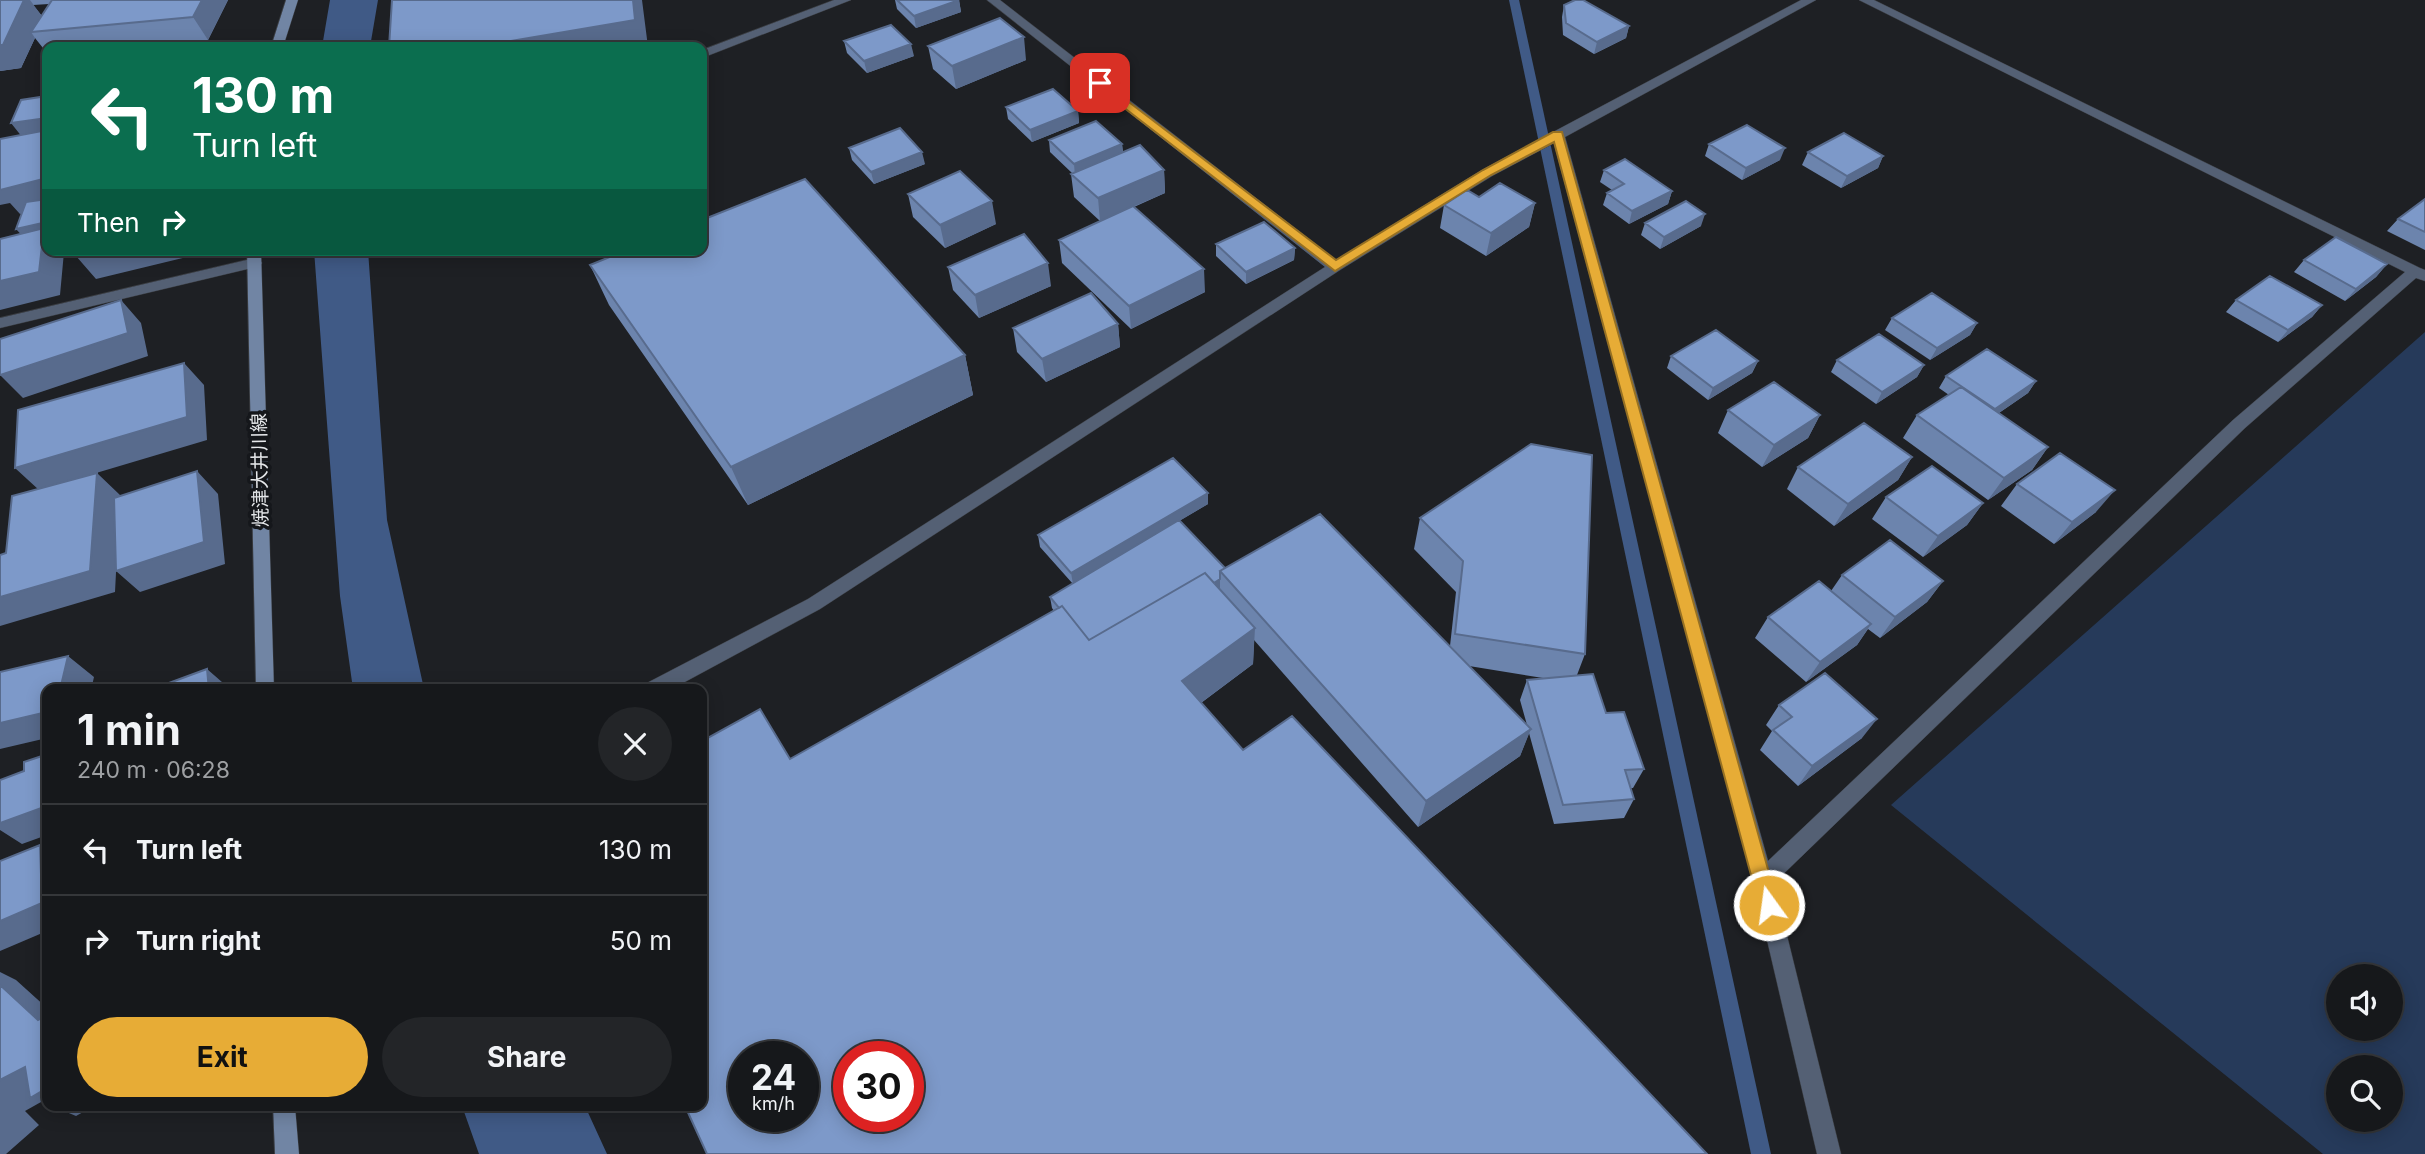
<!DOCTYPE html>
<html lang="en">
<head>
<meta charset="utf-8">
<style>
	:root { --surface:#16181b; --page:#232528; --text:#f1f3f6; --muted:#9ea0a3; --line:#35373a; --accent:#e7ac36 }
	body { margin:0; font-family:Inter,"Noto Sans JP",sans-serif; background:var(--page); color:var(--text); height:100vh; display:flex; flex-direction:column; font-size:26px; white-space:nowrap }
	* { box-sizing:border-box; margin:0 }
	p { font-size:23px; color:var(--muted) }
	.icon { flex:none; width:38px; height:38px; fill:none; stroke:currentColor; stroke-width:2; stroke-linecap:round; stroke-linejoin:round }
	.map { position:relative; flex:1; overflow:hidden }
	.side { position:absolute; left:42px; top:684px; width:665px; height:427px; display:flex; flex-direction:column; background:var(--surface); border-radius:14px; box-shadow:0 4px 18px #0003,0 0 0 2px var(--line) }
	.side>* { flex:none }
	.guide { position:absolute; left:42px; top:42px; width:665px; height:214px; border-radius:14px; box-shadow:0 4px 18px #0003,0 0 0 2px var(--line); background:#0b6e4f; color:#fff; overflow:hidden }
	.controls { position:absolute; left:2326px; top:964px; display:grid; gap:14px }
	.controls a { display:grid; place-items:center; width:77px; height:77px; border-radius:50%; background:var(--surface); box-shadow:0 4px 18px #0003,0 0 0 2px var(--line); font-size:35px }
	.speed { position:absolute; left:728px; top:1041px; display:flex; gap:14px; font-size:35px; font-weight:700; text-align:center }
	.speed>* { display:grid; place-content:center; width:91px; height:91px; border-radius:50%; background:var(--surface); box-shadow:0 4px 18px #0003,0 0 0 2px var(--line); line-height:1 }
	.speed small { font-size:18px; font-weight:400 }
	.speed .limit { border:10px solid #d22; background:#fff; color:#111 }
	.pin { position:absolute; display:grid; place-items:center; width:60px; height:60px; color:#fff; margin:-30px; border-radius:14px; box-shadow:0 4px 10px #0006 }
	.me { position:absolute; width:77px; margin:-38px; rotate:346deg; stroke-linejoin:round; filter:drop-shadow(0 0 5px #0008) }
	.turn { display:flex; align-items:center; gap:24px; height:147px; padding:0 35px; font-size:32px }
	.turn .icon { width:91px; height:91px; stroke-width:2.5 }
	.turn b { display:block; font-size:49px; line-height:60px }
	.then { display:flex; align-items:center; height:66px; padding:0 35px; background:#0003; gap:14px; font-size:26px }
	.round { display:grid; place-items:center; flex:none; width:74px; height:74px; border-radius:37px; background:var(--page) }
	.head { display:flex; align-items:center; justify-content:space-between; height:119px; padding:0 35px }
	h1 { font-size:42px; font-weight:700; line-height:52px }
	.primary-button { display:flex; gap:14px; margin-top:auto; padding:14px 35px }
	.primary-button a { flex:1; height:80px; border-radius:42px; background:var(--accent); color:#111; font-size:28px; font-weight:700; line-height:80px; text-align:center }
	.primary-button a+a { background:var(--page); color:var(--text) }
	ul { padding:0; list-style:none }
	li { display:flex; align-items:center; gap:21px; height:91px; padding:0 35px; border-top:2px solid var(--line) }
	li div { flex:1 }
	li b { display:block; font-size:26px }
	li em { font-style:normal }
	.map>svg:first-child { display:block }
</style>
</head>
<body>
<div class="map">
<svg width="2425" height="1154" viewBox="0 0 2425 1154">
	<rect width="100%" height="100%" fill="#1e2024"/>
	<path fill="#263a5a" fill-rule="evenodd" d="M2425,332V1154H2323L1891,805ZM2338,976H2390V1029H2338ZM2338,1068H2390V1120H2338Z"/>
	<path fill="#405a86" d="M330,0H378L370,47H322Z
		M314,250H368L387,520L424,689H353L340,596Z
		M462,1106H585L607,1154H479Z"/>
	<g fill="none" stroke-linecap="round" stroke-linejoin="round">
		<path fill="#405a86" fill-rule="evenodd" d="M1509,0H1519L1771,1154H1751Z"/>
		<g stroke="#3a3c40" stroke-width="1">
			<path id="street" d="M834,0H851L702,58V50Z
				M987,0H1000L1336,260L1482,170L1801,0H1816L1565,137L1768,861L2233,420L2405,272L1859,0H1874L2420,268L2425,270V281L2416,278L2245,428L1774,883L1841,1154H1817L1753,880L1554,143L1492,176L1340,270L820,609L670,690H643L645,684L808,599L1325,267Z
				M255,258L260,260L262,263L260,266L0,328V318Z"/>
		</g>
		<g stroke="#3a3c40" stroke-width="1">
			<path id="secondary" d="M286,0H298L283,47H271Z
				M247,250H261L274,690H256Z
				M273,1106H295L299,1154H275Z"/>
		</g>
		<use href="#street" fill="#546074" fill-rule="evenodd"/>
		<use href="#secondary" fill="#7185a4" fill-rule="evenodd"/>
	</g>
	<path fill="#6c84ad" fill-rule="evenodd" d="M0,0H228L208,40L133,47H47V53L35,38L21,68L0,71ZM49,4L42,16L33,5Z
		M895,0H959L961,12L916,28L897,9Z
		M1564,5L1629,26L1626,38L1594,54L1563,35L1562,17Z
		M844,41L914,56L867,73L847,53Z
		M928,46L1026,60L956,89L933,69Z
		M1006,107L1078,111L1079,123L1032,142L1008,119Z
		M1049,140L1122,144L1123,152L1164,170L1165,193L1134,207L1205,292L1131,329L1062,263L1059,240L1100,221L1074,197L1071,174L1072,173L1050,152Z
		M1709,144L1780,160L1742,180L1705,156Z
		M849,148L925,164L874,184L852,160Z
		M1808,152L1883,156L1878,168L1841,188L1802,165Z
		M1604,170L1672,191L1668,204L1629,224L1603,205L1607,193L1612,190L1600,182Z
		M908,194L996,224L945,248L913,217Z
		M1479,197L1535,203L1529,227L1486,256L1440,228L1444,205Z
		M2425,199V250L2387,231L2398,219Z
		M1645,223L1701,226L1660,249L1641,235Z
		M1216,244L1295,248L1294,260L1246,284L1216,256Z
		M2304,260L2387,264L2376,277L2345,301L2294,272Z
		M590,265L965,355L973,395L748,505L609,305Z
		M948,267L1051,286L979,318L953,290Z
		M2236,300L2322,305L2312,317L2278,342L2226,312Z
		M1892,318L1977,323L1970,335L1930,360L1885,330Z
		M1118,324L1120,347L1046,382L1017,352L1013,328Z
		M1671,356L1758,361L1752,373L1708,400L1667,368Z
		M1837,360L1924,365L1917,377L1876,404L1831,372Z
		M1946,376L2036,381L2028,393L1999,413L2048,447L2032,470L1988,500L1903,438L1917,415L1949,395L1939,388Z
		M1728,410L1820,415L1808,438L1762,467L1718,433Z
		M1912,457L1898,480L1834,526L1787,489L1798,467Z
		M2017,484L2096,512L2054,544L2001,506Z
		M1208,493V504L1179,521L1225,568L1450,646L1456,592L1414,549L1420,518L1585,654L1577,675L1606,713L1644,769L1633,788H1631L1634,799L1624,818L1554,824L1529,733L1520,756L1418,827L1254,640L1253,664L1201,703L1243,750L1707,1154L790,759L1054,611L1052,608L1050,597L1073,584L1040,547L1038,535ZM1469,666L1543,678L1527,680L1520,700L1527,725Z
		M1886,497L1983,503L1967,525L1923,557L1872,519Z
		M1842,575L1943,581L1927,602L1880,638L1868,629L1857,645L1806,682L1755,638L1768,617L1831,591Z
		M1779,705L1862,738L1798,786L1760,750L1772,731L1766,725Z"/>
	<path fill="#586b8d" d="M24,0H30L44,19L31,32L35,38L21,68L0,71V45Z
		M202,0H228L208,40L193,17Z
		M633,0H642L648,47H475Z
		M959,0L961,12L916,28L914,16Z
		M1629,26L1626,38L1594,54L1597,42Z
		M1024,37L1026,60L956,89L952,66Z
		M911,44L914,56L867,73L864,61Z
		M1078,111L1079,123L1032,142L1030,130Z
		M47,118V144L30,147L11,123Z
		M1122,144L1123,156L1075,176L1074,164Z
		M1785,148L1780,160L1742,180L1746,168Z
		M922,152L925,164L874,184L871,172Z
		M1883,156L1878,168L1841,188L1847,176Z
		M1164,170L1165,193L1100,221L1098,198Z
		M0,177H47V206L20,214L10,203L0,205Z
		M1672,191L1668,204L1629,224L1632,211Z
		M992,201L996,224L945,248L940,225Z
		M1535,203L1529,227L1486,256L1491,233Z
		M1705,214L1701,226L1660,249L1664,237Z
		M47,222V250H63L64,252L60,295L0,310V281L27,241L16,229Z
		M1295,248L1294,260L1246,284V272Z
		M98,250H191V256L96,279L76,256Z
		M1048,263L1051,286L979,318L975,295Z
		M2387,264L2376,277L2345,301L2356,289Z
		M1204,269L1205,292L1131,329L1129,306Z
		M121,300L141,323L148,356L23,398L0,375Z
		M2322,305L2312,317L2278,342L2288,330Z
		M1977,323L1970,335L1930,360L1937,348Z
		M1118,324L1120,347L1046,382L1042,359Z
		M965,355L973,395L748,505L731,467Z
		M1758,361L1752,373L1708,400L1713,388Z
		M184,363L204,385L207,440L39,490L15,468Z
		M1924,365L1917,377L1876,404L1882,392Z
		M2036,381L2028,393L1987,421L1995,409Z
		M1820,415L1808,438L1762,467L1774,445Z
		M2048,447L2032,470L1988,500L2004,478Z
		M1912,457L1898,480L1834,526L1848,504Z
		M197,471L218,494L225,564L140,592L116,571Z
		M97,473L120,495L115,592L0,626V597Z
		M2115,490L2096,512L2054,544L2072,522Z
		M1208,493V504L1073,584L1071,573Z
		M1983,503L1967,525L1923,557L1938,536Z
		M1220,579V590L1101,665Z
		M1943,581L1927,602L1880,638L1895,617Z
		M1871,624L1857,645L1806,682L1820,662Z
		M1255,628L1253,664L1183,716L1182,681Z
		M68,656L94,677L91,690H60Z
		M207,669L230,689L209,690Z
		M47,712V738L0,749V723Z
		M1877,719L1862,738L1798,786L1812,766Z
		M1531,729L1520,756L1418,827L1426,801Z
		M47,806V835L22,844L0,830V823Z
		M40,845L47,849V931L0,951V921Z
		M0,972L16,980L47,1008V1024L38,1020L0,985Z
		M25,1067L47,1076V1104L41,1102L25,1111L39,1125L6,1154H0V1080Z
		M52,1106H94L76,1116Z"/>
	<path fill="#7d99c9" stroke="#586b8d" stroke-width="2" fill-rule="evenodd" d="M0,0H24L3,45H0Z
		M52,0H202L193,17L31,32Z
		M392,0H633L635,20L475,47H389Z
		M897,0H959L914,16Z
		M1575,0H1583L1629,26L1597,42L1566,23L1564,5Z
		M1000,18L1024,37L952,66L928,46Z
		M891,25L911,44L864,61L844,41Z
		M1053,89L1078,111L1030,130L1006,107Z
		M47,96V118L11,123L21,100Z
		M1096,121L1122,144L1074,164L1049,140Z
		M1747,125L1785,148L1746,168L1709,144Z
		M900,128L922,152L871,172L849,148Z
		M47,130V178L0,190V139Z
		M1844,133L1883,156L1847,176L1808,152Z
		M1140,145L1164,170L1098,198L1071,174Z
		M1625,159L1672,191L1632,211L1607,193L1624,184L1604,170Z
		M960,171L992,201L940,225L908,194Z
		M805,179L965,355L731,467L590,265L627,250H702V220Z
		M1500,183L1535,203L1491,233L1444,205L1467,190L1479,197Z
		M47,199V222L16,229L26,202Z
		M2425,199V232L2398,219Z
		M1686,201L1705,214L1664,237L1645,223Z
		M1133,206L1204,269L1129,306L1059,240Z
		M1264,222L1295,248L1246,272L1216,244Z
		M44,228L39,272L0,281V239Z
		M1024,234L1048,263L975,295L948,267Z
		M2336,237L2387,264L2356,289L2304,260Z
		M76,250H98L76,256Z
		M2270,276L2322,305L2288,330L2236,300Z
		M1091,293L1118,324L1042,359L1013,328Z
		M1932,293L1977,323L1937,348L1892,318Z
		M121,300L128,333L0,375V339Z
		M1716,330L1758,361L1713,388L1671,356Z
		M1879,334L1924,365L1882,392L1837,360Z
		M1987,349L2036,381L1995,409L1946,376Z
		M184,363L187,417L15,468L18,410Z
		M1774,382L1820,415L1774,445L1728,410Z
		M1961,387L2048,447L2004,478L1917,415Z
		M1864,423L1912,457L1848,504L1798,467Z
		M1531,444L1592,455L1585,654L1455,634L1463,561L1420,518Z
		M2060,453L2115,490L2072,522L2017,484Z
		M1173,458L1208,493L1071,573L1038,535Z
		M1932,466L1983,503L1938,536L1886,497Z
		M197,471L204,542L116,571L114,498Z
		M97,473L90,571L0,597V555L6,553L12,496Z
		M1320,514L1531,729L1426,801L1220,571Z
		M1179,520L1225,568L1220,571V579L1214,583L1205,573L1089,640L1062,606L1059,608L1050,597Z
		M1890,540L1943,581L1895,617L1842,575Z
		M1205,573L1255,628L1182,681L1243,750L1292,716L1707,1154H707L685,1106H702V741L760,709L790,759L1062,606L1089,640ZM744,1057H803V1116H744ZM849,1057H908V1116H849Z
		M1819,581L1871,624L1820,662L1768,617Z
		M68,656L60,690H47V712L0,723V672Z
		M207,669L209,690H150Z
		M1825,673L1877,719L1812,766L1773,730L1792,717L1779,705Z
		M1593,674L1606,713L1624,712L1644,769L1625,770L1634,799L1563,805L1527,680Z
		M47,748V806L0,823V780L24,771V762L42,756V750Z
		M40,845L42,903L0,921V861Z
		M0,985L38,1020L47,1015V1088L30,1098L25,1067L0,1080Z"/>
	<path fill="#e7ac36" stroke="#967023" stroke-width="2" d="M1100,80L1336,260L1483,170L1553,132H1562L1778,905L1776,911L1769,914L1762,911L1759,905L1554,142L1491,175L1335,271L1096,86L1094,83Z"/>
	<g text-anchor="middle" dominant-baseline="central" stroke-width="7" stroke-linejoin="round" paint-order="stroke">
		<g font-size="19" fill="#e6e8eb" stroke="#15171b">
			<text transform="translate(260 470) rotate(-91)">焼津大井川線</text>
		</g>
	</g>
</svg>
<div class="controls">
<a><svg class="icon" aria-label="sound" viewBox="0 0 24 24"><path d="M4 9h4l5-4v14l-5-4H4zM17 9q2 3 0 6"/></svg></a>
<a><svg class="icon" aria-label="search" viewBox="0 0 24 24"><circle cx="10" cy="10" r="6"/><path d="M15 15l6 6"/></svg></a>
</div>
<div class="speed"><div>24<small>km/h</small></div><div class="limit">30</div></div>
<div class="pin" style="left:1100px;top:83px;background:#d93025"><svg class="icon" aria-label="arrive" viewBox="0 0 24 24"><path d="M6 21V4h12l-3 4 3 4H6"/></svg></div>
<svg class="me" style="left:1769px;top:905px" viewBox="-20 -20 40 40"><circle r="17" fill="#e7ac36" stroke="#fff" stroke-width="3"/><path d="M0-11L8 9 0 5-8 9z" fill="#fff"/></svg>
<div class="guide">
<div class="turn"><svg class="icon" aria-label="left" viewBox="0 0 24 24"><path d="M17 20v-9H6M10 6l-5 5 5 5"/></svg><div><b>130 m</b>Turn left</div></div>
<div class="then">Then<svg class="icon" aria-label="right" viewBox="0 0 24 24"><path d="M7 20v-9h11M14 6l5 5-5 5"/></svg></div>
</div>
<section class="side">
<div class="head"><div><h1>1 min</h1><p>240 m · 06:28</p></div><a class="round"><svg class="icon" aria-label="close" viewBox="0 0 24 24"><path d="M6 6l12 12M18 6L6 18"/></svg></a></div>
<ul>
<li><svg class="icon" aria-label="left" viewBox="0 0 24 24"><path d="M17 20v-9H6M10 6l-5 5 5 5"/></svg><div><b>Turn left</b></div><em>130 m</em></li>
<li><svg class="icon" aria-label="right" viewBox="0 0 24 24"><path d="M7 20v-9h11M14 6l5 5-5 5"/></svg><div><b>Turn right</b></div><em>50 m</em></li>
</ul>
<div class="primary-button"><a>Exit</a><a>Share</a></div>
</section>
</div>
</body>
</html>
